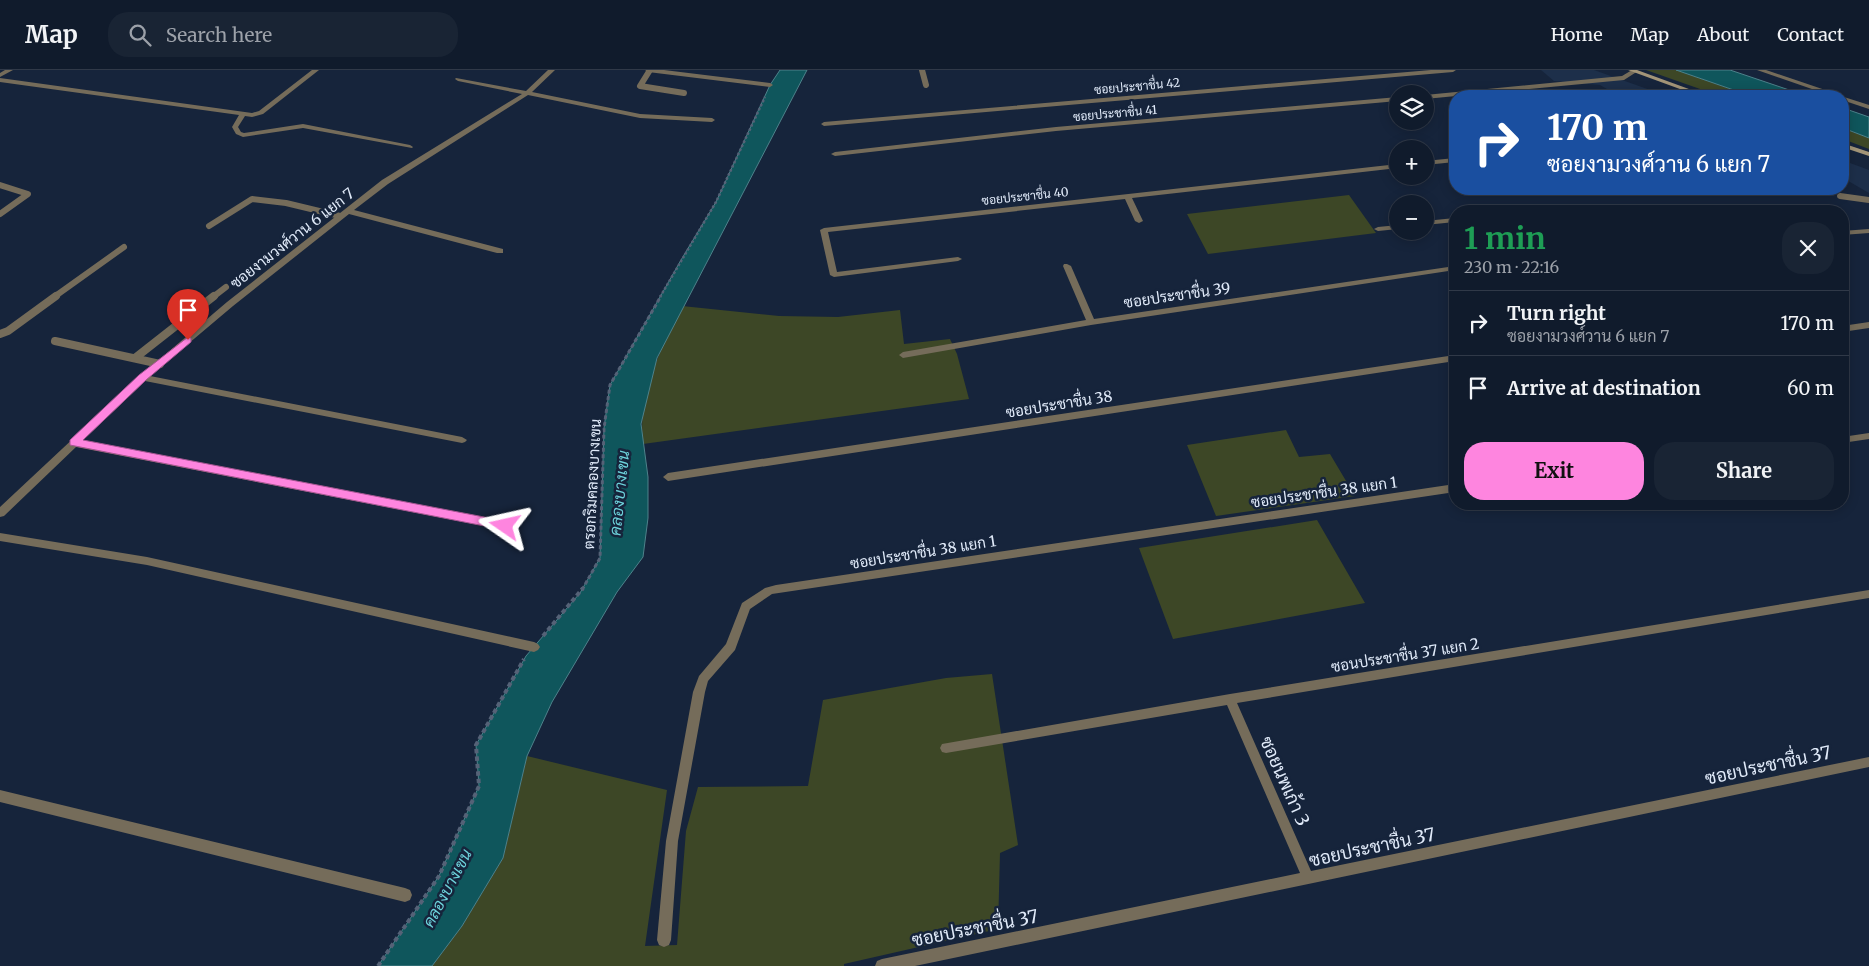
<!DOCTYPE html>
<html lang="en">
<head>
<meta charset="utf-8">
<style>
	:root { --surface:#101b2c; --page:#192434; --text:#f1f3f6; --muted:#9ca1a9; --line:#303948; --accent:#fe85df }
	body { margin:0; font-family:Merriweather,Sarabun,serif; background:var(--page); color:var(--text); height:100vh; display:flex; flex-direction:column; font-size:19px; white-space:nowrap }
	* { box-sizing:border-box; margin:0 }
	p { font-size:16px; color:var(--muted) }
	.icon { flex:none; width:28px; height:28px; fill:none; stroke:currentColor; stroke-width:2; stroke-linecap:round; stroke-linejoin:round }
	.map { position:relative; flex:1; overflow:hidden }
	.details { position:absolute; left:1449px; top:135px; width:400px; height:305px; display:flex; flex-direction:column; background:var(--surface); border-radius:20px; box-shadow:0 2px 12px #0003,0 0 0 1px var(--line) }
	.details>* { flex:none }
	.guide { position:absolute; left:1449px; top:20px; width:400px; height:105px; border-radius:20px; box-shadow:0 2px 12px #0003,0 0 0 1px var(--line); background:#1a4fa0; color:#fff; overflow:hidden }
	.fabs { position:absolute; left:1389px; top:15px; display:grid; gap:10px }
	.fabs a { display:grid; place-items:center; width:45px; height:45px; border-radius:50%; background:var(--surface); box-shadow:0 2px 12px #0003,0 0 0 1px var(--line); font-size:25px }
	.pin { position:absolute; display:grid; place-items:center; width:42px; height:42px; color:#fff; margin:-51px -21px; border-radius:50% 50% 50% 0; rotate:-45deg; box-shadow:0 0 5px #0007 }
	.pin .icon { rotate:45deg }
	.me { position:absolute; width:55px; margin:-28px; rotate:281deg; stroke-linejoin:round; filter:drop-shadow(0 0 4px #0008) }
	.turn { display:flex; align-items:center; gap:18px; height:105px; padding:0 15px; font-size:22px }
	.turn .icon { width:65px; height:65px; stroke-width:2.5 }
	.turn b { display:block; font-size:35px; line-height:42px }
	.round { display:grid; place-items:center; flex:none; width:52px; height:52px; border-radius:20px; background:var(--page) }
	.headline { display:flex; align-items:center; justify-content:space-between; height:85px; padding:0 15px }
	h1 { font-size:30px; font-weight:700; line-height:38px; color:#1e9e55 }
	.cta { display:flex; gap:10px; margin-top:auto; padding:10px 15px }
	.cta a { flex:1; height:58px; border-radius:20px; background:var(--accent); color:#111; font-size:20px; font-weight:700; line-height:58px; text-align:center }
	.cta a+a { background:var(--page); color:var(--text) }
	ul { padding:0; list-style:none }
	li { display:flex; align-items:center; gap:15px; height:65px; padding:0 15px; border-top:1px solid var(--line) }
	li div { flex:1 }
	li b { display:block; font-size:19px }
	li em { font-style:normal }
	header { display:flex; align-items:center; gap:30px; box-sizing:border-box; height:70px; padding:0 25px; background:var(--surface); border-bottom:1px solid var(--line) }
	header strong { font-size:24px }
	nav { display:flex; gap:28px; margin-inline-start:auto; font-size:18px }
	.search { width:350px; height:45px; background:var(--page); display:flex; align-items:center; gap:12px; box-sizing:border-box; padding:0 18px; border-radius:20px; color:var(--muted); font-size:19px }
	.map>svg:first-child { display:block }
</style>
</head>
<body>
<header>
<strong>Map</strong>
<div class="search"><svg class="icon" aria-label="search" viewBox="0 0 24 24"><circle cx="10" cy="10" r="6"/><path d="M15 15l6 6"/></svg>Search here</div>
<nav><a>Home</a><a>Map</a><a>About</a><a>Contact</a></nav>
</header>
<div class="map">
<svg width="1869" height="896" viewBox="0 0 1869 896">
	<rect width="100%" height="100%" fill="#16243b"/>
	<path fill="#1d2f4a" d="M1541,0H1594L1667,26H1619L1600,15L1554,11Z
		M1842,90L1869,100V123L1843,108Z"/>
	<path fill="#3d4726" d="M1646,0H1676L1751,26H1720Z
		M1842,58L1869,68V79L1843,69Z
		M1349,125L1376,163L1208,184L1187,144Z
		M682,236L779,246L838,247L900,240L904,274L950,269L957,284L969,329L643,374C637,326 661,278 682,236Z
		M1286,360L1299,387L1330,384L1355,426L1216,446L1187,375Z
		M1317,450L1365,533L1173,569L1139,478Z
		M992,604L1018,775L1000,783L998,859L844,894V896H432L462,856L503,788L527,686L667,720L645,876L677,875L686,761L698,717L808,716L823,630L946,608Z"/>
	<path fill="#0f565c" stroke="#4e828b" d="M780,0H807L657,288L641,354L648,407V448L643,487L617,522L552,632L527,686L503,788L462,856L432,896H378L439,806L479,716L476,675L526,586L580,523L600,488L604,358L610,315L681,190L716,132L770,15Z
		M1676,0H1730L1807,26H1751Z
		M1843,38L1869,47V68L1843,58Z"/>
	<g fill="none" stroke-linecap="round" stroke-linejoin="round">
		<path stroke="#556277" stroke-width="2.5" stroke-dasharray="2.5 2" stroke-linecap="butt" d="M660,227L716,132L765,27"/>
		<path stroke="#556277" stroke-width="3" stroke-dasharray="4 2.5" stroke-linecap="butt" d="M582,520L600,488L604,358L610,315L661,226"/>
		<path stroke="#556277" stroke-width="4" stroke-dasharray="4.5 3" stroke-linecap="butt" d="M543,566L583,518
			M378,896L439,806L479,716L476,675L524,589"/>
		<path stroke="#756c5a" stroke-width="6" d="M650,0L640,16L684,23
			M922,0L926,15
			M0,115L28,124L0,144
			M1716,119L1718,120
			M1840,126L1869,130
			M209,156L252,129L286,133L340,146
			M54,227L124,177
			M213,227L226,217"/>
		<path stroke="#756c5a" stroke-width="8" d="M0,264L8,261L56,226
			M55,271L160,294
			M135,288L214,226"/>
		<path fill="#756c5a" fill-rule="evenodd" d="M5,0H13L0,7V3Z
			M312,0H319L263,44L252,47L245,46L238,57L241,62L244,63L303,54L410,75L413,77L412,78L303,58L243,67L236,64L232,57L239,45L0,12V8L252,43L259,41Z
			M548,0H555L532,22L640,44L712,48L715,50L712,52L640,48L528,25L388,114L354,140L503,179V183H497L349,144L233,236L150,306L462,367L467,370L465,372L462,373L145,311L82,371L505,452L509,453L510,456L509,459L505,460L76,377L4,446L0,447V437L140,306L227,232L382,110L522,24L458,11L455,9L456,8L526,21Z
			M645,0H664L770,13L773,15L770,17L648,2Z
			M1431,0H1456L1453,2L824,56L821,54L824,52Z
			M1632,0L1638,1L1624,10L1425,29V25L1622,6Z
			M1757,0H1766L1840,25L1841,26L1844,27L1869,35V39L1842,30V26H1832Z
			M1398,27V31L1056,61L835,86L831,84L835,82L1056,57Z
			M1455,88V92L1425,95V91Z
			M1398,94V98L1132,128L1143,151L1139,153L1135,151L1125,129L828,162L837,202L958,187L962,189L958,191L834,207L830,205L820,160L824,158Z
			M1455,148V152L1425,155V151Z
			M1398,155V159L1378,161L1374,159L1378,157Z
			M1869,159V163L1842,165V161Z
			M1064,194H1067L1071,196L1094,249L1455,196V200L1091,255L903,288L899,285L903,282L1086,250L1063,196Z
			M1869,252V258L1842,262V256Z
			M1455,285V291L668,411L663,407L668,403Z
			M1869,363V369L1842,373V367Z
			M1455,414V422L772,524L750,539L735,580L708,611L705,622L678,771L671,870L669,875L664,877L659,875L657,870L666,771L693,622L699,606L726,574L742,533L765,518L776,515Z
			M0,463L147,487L534,572L538,574L540,577L538,580L534,582L147,495L0,471Z
			M1869,520V528L1237,633L1311,801L1869,687V697L915,896H875L877,891L882,889L1300,803L1227,635L946,683L942,682L940,678L942,674L1230,624Z
			M0,720L405,818L410,820L412,825L410,830L405,832L0,732Z"/>
		<path fill="#a39578" fill-rule="evenodd" d="M1628,0H1637L1708,26H1699Z
			M1842,73L1869,82V86L1842,77Z"/>
	</g>
	<path fill="#fe85df" stroke="#a55691" d="M188,267L191,268V272L146,310L83,370L505,451L510,456L509,459L505,460L70,375V370L139,305Z"/>
	<g text-anchor="middle" dominant-baseline="central" stroke-width="5" stroke-linejoin="round" paint-order="stroke">
		<g font-size="12" fill="#e0eaf9" stroke="#16243b">
			<text transform="translate(1137 16) rotate(-5)">ซอยประชาชื่น 42</text>
			<text transform="translate(1115 43) rotate(-5)">ซอยประชาชื่น 41</text>
			<text transform="translate(1025 126) rotate(-6)">ซอยประชาชื่น 40</text>
		</g>
		<g font-size="15" fill="#e0eaf9" stroke="#16243b">
			<text transform="translate(292 168) rotate(-38)">ซอยงามวงศ์วาน 6 แยก 7</text>
			<text transform="translate(1177 225) rotate(-8)">ซอยประชาชื่น 39</text>
			<text transform="translate(1059 334) rotate(-9)">ซอยประชาชื่น 38</text>
			<text transform="translate(592 414) rotate(-87)">ตรอกริมคลองบางเขน</text>
			<text transform="translate(1324 422) rotate(-8)">ซอยประชาชื่น 38 แยก 1</text>
			<text transform="translate(923 482) rotate(-9)">ซอยประชาชื่น 38 แยก 1</text>
			<text transform="translate(1405 585) rotate(-9)">ซอนประชาชื่น 37 แยก 2</text>
		</g>
		<g font-size="16" font-style="italic" fill="#6dd2db" stroke="#16243b">
			<text transform="translate(619 423) rotate(-84)">คลองบางเขน</text>
			<text transform="translate(447 818) rotate(-62)">คลองบางเขน</text>
		</g>
		<g font-size="18" fill="#e0eaf9" stroke="#16243b">
			<text transform="translate(1768 695) rotate(-12)">ซอยประชาชื่น 37</text>
			<text transform="translate(1285 711) rotate(66)">ซอยนพเก้า 3</text>
			<text transform="translate(1372 777) rotate(-12)">ซอยประชาชื่น 37</text>
			<text transform="translate(975 858) rotate(-11)">ซอยประชาชื่น 37</text>
		</g>
	</g>
</svg>
<div class="fabs">
<a><svg class="icon" aria-label="layers" viewBox="0 0 24 24"><path d="M12 4l9 5-9 5-9-5zM3 14l9 5 9-5"/></svg></a>
<a>+</a>
<a>−</a>
</div>
<div class="pin" style="left:188px;top:270px;background:#d93025"><svg class="icon" aria-label="arrive" viewBox="0 0 24 24"><path d="M6 21V4h12l-3 4 3 4H6"/></svg></div>
<svg class="me" style="left:505px;top:456px" viewBox="-20 -20 40 40"><path d="M0-17L14 15 0 8-14 15z" fill="#fe85df" stroke="#fff" stroke-width="4"/></svg>
<div class="guide">
<div class="turn"><svg class="icon" aria-label="right" viewBox="0 0 24 24"><path d="M7 20v-9h11M14 6l5 5-5 5"/></svg><div><b>170 m</b>ซอยงามวงศ์วาน 6 แยก 7</div></div>
</div>
<section class="details">
<div class="headline"><div><h1>1 min</h1><p>230 m · 22:16</p></div><a class="round"><svg class="icon" aria-label="close" viewBox="0 0 24 24"><path d="M6 6l12 12M18 6L6 18"/></svg></a></div>
<ul>
<li><svg class="icon" aria-label="right" viewBox="0 0 24 24"><path d="M7 20v-9h11M14 6l5 5-5 5"/></svg><div><b>Turn right</b><p>ซอยงามวงศ์วาน 6 แยก 7</p></div><em>170 m</em></li>
<li><svg class="icon" aria-label="arrive" viewBox="0 0 24 24"><path d="M6 21V4h12l-3 4 3 4H6"/></svg><div><b>Arrive at destination</b></div><em>60 m</em></li>
</ul>
<div class="cta"><a>Exit</a><a>Share</a></div>
</section>
</div>
</body>
</html>
